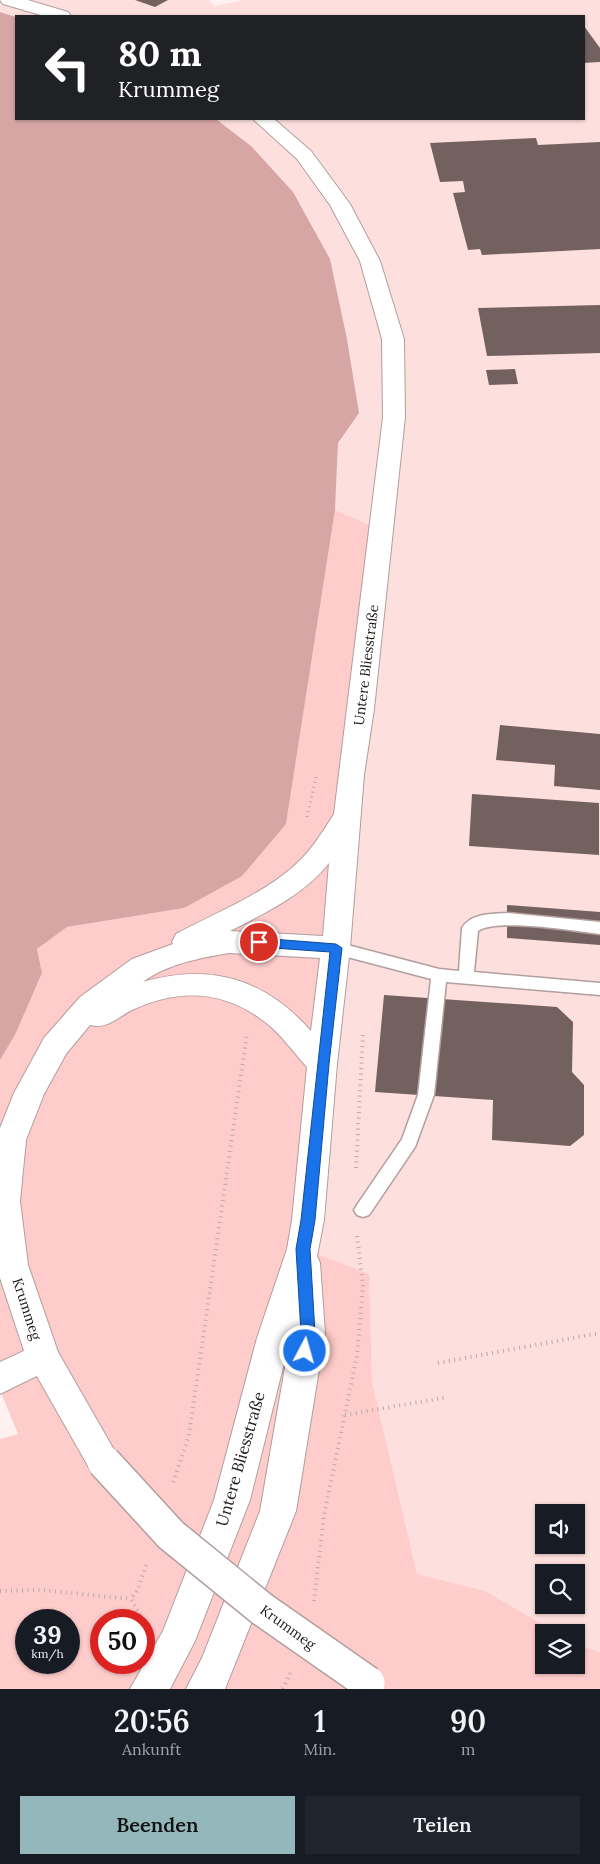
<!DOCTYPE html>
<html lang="de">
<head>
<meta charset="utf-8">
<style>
	:root { --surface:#171b24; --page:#20242c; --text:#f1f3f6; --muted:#9ea1a6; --accent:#93b7ba }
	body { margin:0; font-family:Lora,serif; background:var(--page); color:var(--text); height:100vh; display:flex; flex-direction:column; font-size:19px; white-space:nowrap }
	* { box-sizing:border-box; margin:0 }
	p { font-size:16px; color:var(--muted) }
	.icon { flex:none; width:28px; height:28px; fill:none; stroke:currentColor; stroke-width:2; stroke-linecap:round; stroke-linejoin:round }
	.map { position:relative; height:1689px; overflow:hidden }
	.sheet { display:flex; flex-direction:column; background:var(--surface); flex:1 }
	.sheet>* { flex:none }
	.hud { position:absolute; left:15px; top:15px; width:570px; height:105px; border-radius:0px; box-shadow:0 1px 4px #0004; background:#202124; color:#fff; overflow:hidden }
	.fabs { position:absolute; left:535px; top:1504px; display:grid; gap:10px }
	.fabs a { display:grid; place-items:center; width:50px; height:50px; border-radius:0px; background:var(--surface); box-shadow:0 1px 4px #0004; font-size:25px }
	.speed { position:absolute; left:15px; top:1609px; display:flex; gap:10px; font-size:25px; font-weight:700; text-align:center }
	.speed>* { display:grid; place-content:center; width:65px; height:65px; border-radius:50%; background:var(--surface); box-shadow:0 1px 4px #0004; line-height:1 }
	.speed small { font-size:12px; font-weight:400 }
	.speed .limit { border:8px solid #d22; background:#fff; color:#111 }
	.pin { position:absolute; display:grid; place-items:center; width:42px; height:42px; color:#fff; margin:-21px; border:2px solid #fff; border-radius:50%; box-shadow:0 1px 5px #0007 }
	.me { position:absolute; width:55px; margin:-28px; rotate:6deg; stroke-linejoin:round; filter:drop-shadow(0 0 4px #0008) }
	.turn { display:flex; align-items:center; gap:18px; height:105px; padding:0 20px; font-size:22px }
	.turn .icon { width:65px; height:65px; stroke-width:2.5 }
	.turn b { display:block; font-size:35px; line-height:42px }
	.eta { display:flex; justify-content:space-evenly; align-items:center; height:85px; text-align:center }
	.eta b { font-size:30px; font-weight:600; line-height:35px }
	.cta { display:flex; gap:10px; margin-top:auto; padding:10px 20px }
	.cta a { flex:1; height:58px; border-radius:0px; background:var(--accent); color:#111; font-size:20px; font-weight:600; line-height:58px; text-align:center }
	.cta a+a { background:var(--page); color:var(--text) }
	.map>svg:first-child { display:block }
</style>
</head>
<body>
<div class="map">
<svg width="600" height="1689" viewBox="0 0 600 1689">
	<rect width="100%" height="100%" fill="#fef1f0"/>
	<path fill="#fddfde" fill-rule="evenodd" d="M0,0H211L209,1L215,6L244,0H600V1652L576,1644V1632H556L485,1591L417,1574L372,1382L369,1274L300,1247L373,528L335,510L338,443L359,413L347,339L330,259L251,146L216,119H584V16L16,17L0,12ZM544,1512H576V1545H544ZM544,1572H576V1605H544Z"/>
	<path fill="#feccca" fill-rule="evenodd" d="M335,510L373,527L300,1247L369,1274L372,1382L417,1574L485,1591L556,1632H544V1665H576V1644L600,1652V1689H0V1439L18,1434L0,1390V1060L15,1035L42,973L37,949L67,927L184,908L286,824ZM26,1620H69V1662H26ZM101,1620H144V1662H101Z"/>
	<path fill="#d6a6a4" d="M0,12L16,17V119H216L251,146L293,192L330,259L347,339L359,413L338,443L335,510L286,824L242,876L184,908L67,927L37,949L42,973L15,1035L0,1060Z"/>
	<path fill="#736160" d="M135,0H168L155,7Z
		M584,26L600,48V62L584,63Z
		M536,138L538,145L600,142V249L482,255L480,249L468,250L453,193L465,192L463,181L440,182L430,143Z
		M600,305V353L487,356L478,308Z
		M515,369L518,384L489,385L486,370Z
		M500,725L600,734V790L554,786L555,765L496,760Z
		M472,794L599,803V855L469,846Z
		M507,905L600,912V945L507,938Z
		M384,995L557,1007L573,1022L572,1072L584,1085V1135L570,1146L492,1140L493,1100L375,1092Z"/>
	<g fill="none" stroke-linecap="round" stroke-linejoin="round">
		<g stroke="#b19e9d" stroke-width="3">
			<path id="lane" d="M507,913L600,922V934C573,931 498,918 478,931L474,972L600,983V995L446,982L434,1095L415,1147L369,1215L363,1217L357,1215L354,1210L357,1205L402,1139L418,1095L431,979L336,954L330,952L328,948L330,944L336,942L439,969L459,971L462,928C471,913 492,914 507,913Z"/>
		</g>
		<g stroke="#b19e9d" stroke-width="2">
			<path id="street" d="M43,1342L55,1347L60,1357L55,1367L0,1394V1362Z"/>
		</g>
		<g stroke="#b19e9d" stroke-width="2">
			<path id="secondary" d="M0,0H28L68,12L71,16H44L3,4Z
				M253,119H274L311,151L350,204L380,261L404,339L405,417L374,709L364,775L350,948L337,1064L324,1220L317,1256L320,1263L325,1333L296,1511L225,1689H186L202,1658L260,1511L290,1339L250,1500L195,1641L170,1689H130L163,1631L214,1500L257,1338L287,1249L292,1220L307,1067C293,1052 281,1034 265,1022C224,990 179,988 132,1010C118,1017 106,1030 90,1025L66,1054L44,1094L26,1140L20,1201L28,1265L58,1352L121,1462L116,1473L104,1478L92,1473L26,1357L0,1278V1128L14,1093L44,1038L80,997L132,959L173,944L172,942L176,934C215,913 260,896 294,866C310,852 322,833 334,814L383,417L382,339L360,261L330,205L297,159ZM329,863L323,936L230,931C265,913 304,895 329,863ZM229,953L320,958L311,1031C264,978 210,963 143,982C167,964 200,958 229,953Z"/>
		</g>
		<path stroke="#b7acab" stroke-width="3" stroke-dasharray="1 4" stroke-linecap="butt" d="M307,817L316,777"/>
		<path stroke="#b7acab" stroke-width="4" stroke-dasharray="1 4.5" stroke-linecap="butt" d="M356,1168L363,1035
			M438,1363L600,1333
			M345,1415L448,1397
			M173,1482L189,1435L247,1033
			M0,1591L41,1590L131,1599
			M314,1601L324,1516L357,1355L363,1286L357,1235
			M143,1620L131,1599L138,1589L147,1562
			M283,1689L290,1673"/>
		<use href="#lane" fill="#fff" fill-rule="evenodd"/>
		<use href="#street" fill="#fff" fill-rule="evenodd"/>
		<use href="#secondary" fill="#fff" fill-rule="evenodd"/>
		<g stroke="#b19e9d" stroke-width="36" stroke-linecap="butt">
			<path id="secondary-bridge" d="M104,1462L171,1535L262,1609L368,1683"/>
		</g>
		<use href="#secondary-bridge" stroke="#fff" stroke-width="33"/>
	</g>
	<path fill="#1a73e8" stroke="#114b97" d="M259,938L336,944L342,948L329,1064L315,1220L310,1249L315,1333L310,1355L305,1357L300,1355L298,1351L301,1333L296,1249L301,1220L330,952L259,947L253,942Z"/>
	<g text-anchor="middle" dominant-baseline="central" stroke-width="5" stroke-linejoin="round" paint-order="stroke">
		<g font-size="14" fill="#211919" stroke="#fff">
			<text transform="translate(366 665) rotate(-83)">Untere Bliesstraße</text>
			<text transform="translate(27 1309) rotate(72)">Krummeg</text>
			<text transform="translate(288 1627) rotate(36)">Krummeg</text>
		</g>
		<g font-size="16" fill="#211919" stroke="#fff">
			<text transform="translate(240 1459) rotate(-74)">Untere Bliesstraße</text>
		</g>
	</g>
</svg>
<div class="fabs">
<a><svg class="icon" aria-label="sound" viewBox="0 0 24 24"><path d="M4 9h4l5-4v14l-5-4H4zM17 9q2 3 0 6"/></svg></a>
<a><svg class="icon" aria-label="search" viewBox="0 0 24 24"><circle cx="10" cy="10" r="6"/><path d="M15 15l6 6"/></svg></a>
<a><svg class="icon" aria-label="layers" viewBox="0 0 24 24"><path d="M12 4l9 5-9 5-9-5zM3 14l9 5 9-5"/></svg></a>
</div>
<div class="speed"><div>39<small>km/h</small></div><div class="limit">50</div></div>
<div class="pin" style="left:259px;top:942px;background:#d93025"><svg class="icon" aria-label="arrive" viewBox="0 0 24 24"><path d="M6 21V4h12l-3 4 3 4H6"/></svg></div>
<svg class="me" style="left:305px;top:1351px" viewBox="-20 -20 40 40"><circle r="17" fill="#1a73e8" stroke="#fff" stroke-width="3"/><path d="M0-11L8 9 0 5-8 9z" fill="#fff"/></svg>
<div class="hud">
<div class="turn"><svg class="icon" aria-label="left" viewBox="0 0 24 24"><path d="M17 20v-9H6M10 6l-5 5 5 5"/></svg><div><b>80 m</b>Krummeg</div></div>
</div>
</div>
<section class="sheet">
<div class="eta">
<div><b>20:56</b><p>Ankunft</p></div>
<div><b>1</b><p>Min.</p></div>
<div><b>90</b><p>m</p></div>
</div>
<div class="cta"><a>Beenden</a><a>Teilen</a></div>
</section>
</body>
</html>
